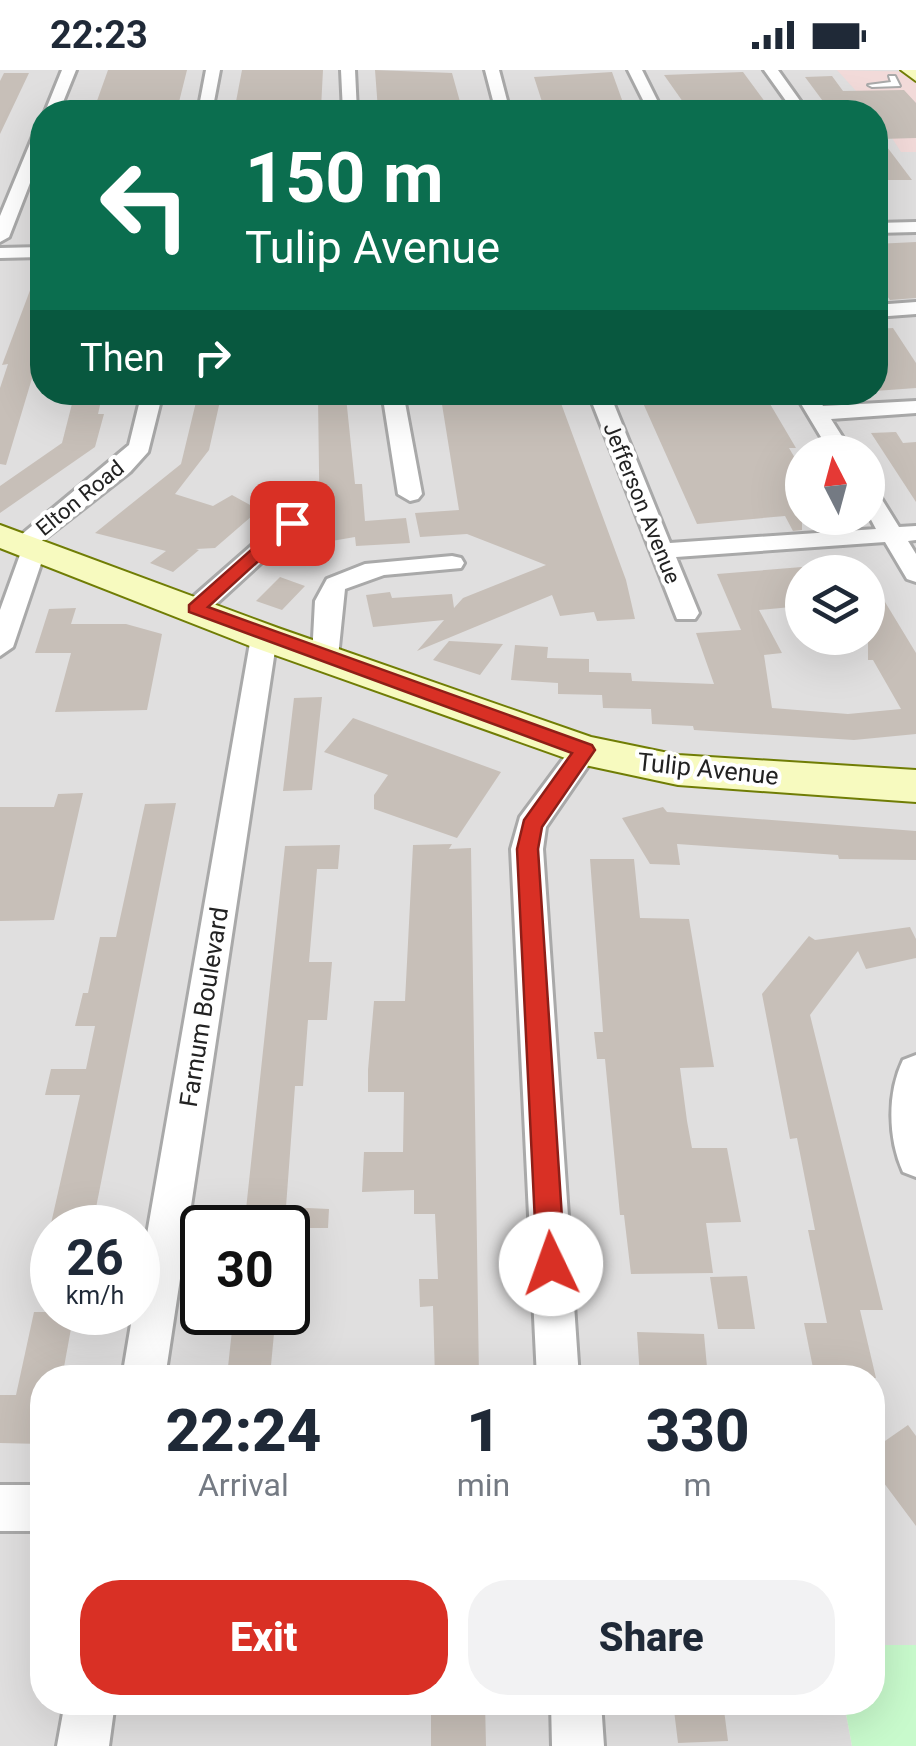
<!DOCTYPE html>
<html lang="en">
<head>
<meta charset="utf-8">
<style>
	:root { --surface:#fff; --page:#f2f2f3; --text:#1f2937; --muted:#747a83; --accent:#d93025 }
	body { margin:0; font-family:Roboto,sans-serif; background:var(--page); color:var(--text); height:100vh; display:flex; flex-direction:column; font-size:38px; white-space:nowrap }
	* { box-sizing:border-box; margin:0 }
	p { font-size:32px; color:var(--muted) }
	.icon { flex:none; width:55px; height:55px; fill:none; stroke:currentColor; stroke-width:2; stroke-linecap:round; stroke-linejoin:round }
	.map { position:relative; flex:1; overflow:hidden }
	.details { position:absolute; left:30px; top:1295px; width:855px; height:350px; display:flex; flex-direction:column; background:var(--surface); border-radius:40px; box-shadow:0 10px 40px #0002 }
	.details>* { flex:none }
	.hud { position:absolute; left:30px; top:30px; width:858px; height:305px; border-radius:40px; box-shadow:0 10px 40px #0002; background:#0b6e4f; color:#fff; overflow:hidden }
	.needle { width:65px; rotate:354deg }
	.buttons { position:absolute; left:785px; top:365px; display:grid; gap:20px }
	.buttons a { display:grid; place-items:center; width:100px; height:100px; border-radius:50%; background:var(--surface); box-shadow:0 10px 40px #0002; font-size:50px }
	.speed { position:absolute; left:30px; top:1135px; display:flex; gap:20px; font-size:50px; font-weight:700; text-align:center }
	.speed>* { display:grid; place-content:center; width:130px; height:130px; border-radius:50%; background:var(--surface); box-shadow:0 10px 40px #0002; line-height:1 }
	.speed small { font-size:25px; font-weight:400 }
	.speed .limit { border:5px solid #111; border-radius:15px; background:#fff; color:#111 }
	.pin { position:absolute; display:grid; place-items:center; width:85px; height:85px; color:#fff; margin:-42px; border-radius:20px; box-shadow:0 5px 15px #0006 }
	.me { position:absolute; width:110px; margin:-55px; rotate:357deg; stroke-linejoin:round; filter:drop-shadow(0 0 8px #0008) }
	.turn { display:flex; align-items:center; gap:35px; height:210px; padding:0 50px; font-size:45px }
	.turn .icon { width:130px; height:130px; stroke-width:2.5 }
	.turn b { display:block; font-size:70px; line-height:85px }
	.then { display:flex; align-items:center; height:95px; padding:0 50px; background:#0003; gap:20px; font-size:38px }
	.eta { display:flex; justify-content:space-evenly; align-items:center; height:170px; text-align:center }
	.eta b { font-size:60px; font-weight:800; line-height:70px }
	.primary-button { display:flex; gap:20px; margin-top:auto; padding:20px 50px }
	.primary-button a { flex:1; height:115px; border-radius:40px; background:var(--accent); color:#fff; font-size:40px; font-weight:800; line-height:115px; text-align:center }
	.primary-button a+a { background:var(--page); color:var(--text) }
	.status { display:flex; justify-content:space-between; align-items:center; height:70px; padding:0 50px; background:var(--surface); direction:ltr }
	.status svg { height:28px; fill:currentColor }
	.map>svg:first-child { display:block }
</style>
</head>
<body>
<div class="status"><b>22:23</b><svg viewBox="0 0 49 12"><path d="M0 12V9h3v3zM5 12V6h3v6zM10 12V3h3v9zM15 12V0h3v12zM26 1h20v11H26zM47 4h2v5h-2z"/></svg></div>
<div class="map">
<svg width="916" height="1676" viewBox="0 0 916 1676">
	<rect width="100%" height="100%" fill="#f2efe9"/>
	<path fill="#e0dfdf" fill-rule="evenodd" d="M0,0H916V1575H873L872,1308H42V1632L844,1633L852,1676H0ZM42,42H875V322H42ZM802,382H868V448H802ZM802,502H868V568H802ZM52,1158H138V1242H52ZM202,1158H288V1242H202Z"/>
	<path fill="#f2dad9" d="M837,0L916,2V82H901L875,42Z"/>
	<path fill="#c8facc" d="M873,1575H916V1676H852L844,1633L872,1632Z"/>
	<path fill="#c7bfb8" d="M108,0H187L177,40L93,42Z
		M242,0H323L321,38L234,42Z
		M375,0L452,3L462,39L378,40Z
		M612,2L626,41L558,42L556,37L544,38L534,7Z
		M743,2L768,36L688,39L664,5Z
		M4,3H29L0,64V11Z
		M832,6L843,21L904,20L916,33V68L881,69L912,110H886L875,97V42H831L805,7Z
		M916,172V228L890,230L875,210V174Z
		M41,191L42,286L40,295H36L6,395L0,394V318L8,294L2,295Z
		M893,258L916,293V318L875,321V259Z
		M75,322H103L98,344H104L95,377L0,443V416L62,373Z
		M440,322H514L515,328L558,325L626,510L635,549L597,551L594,542L560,546L552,525L417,581L444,550L373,557L366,525L390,522L392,528L452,524L454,538L463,528L546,495L467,464L420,467L415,443L459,440Z
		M684,322H763L796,378H789L802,400V460L793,461L785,446L697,454L643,333V328Z
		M318,327H346L355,414H362L365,451L406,448L410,473L356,476L355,467L320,473Z
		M220,331L209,380L175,424L213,436L232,425L259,440L215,478L196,479L199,480L173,502L150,493L166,481L95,463L181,394L196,332Z
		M896,362L903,373L916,372V432L871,363Z
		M802,497V536L759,540L782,583L764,585L772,638L848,644L901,639L873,590H868V504L916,583V664L854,670L694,660L693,656L652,654L651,639L603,638L602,625L558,624V613L511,610L515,575L548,577L547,588L589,589V602L631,603L632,611L714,614L696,563L741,560L717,504Z
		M280,507L305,516L282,540L256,531Z
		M76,538L71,554H126L162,564L147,640L55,642L71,583H35L49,539Z
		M449,571L503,574L480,605L433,590Z
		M322,627L312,720L283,721L294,628Z
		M353,648L501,702L457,768L374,739V725L388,705L324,682Z
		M83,723L54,850L0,851V737H54L58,724Z
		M176,733L92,1158H50L80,1025H45L51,999H86L95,956H75L83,923H88L100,867H116L145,734Z
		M663,737L667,742L916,761V790L839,789L838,785L677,774L680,795L650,794L622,748Z
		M452,774L449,779L471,778L479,1308H435L433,1236L420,1237L419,1209H438L435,1144H414V1120L362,1122L364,1082H403L404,1022H368V1000L374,931H405L413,775Z
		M340,775L338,799H317L309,892H332L327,950H308L303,1016H295L286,1137L329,1139L328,1158H244L285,776Z
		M590,789H634L640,848L689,849L714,997L680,998L687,1051L692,1078H727L741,1152L706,1153L713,1203L631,1204L624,1145H620L605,989H597L594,962H603Z
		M910,857L916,869V888L866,899L858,881L810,945L883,1240H860L876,1308H815L804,1253H827L808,1160H815L797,1068L790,1069L762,924L809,866L815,870Z
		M747,1206L755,1259H718L710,1207Z
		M34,1242H74L62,1308H42V1374L0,1373V1325H16Z
		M234,1242H276L270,1306H227Z
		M637,1262L704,1264L708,1308H640Z
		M908,1355L916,1366V1456L872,1397V1380Z
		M431,1632H485L486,1676H431Z
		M673,1632H723L728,1671L678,1673Z"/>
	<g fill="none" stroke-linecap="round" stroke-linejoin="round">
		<g stroke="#a9a9a9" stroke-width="4">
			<path id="lane" d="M889,6H895L900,16L872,17L868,15L891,12Z"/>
		</g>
		<g stroke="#a9a9a9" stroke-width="6">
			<path id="street" d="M62,0H76L59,42H45Z
				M206,0H220L212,42H198Z
				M341,0H355L357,42H343Z
				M485,0H499L510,42H496Z
				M628,0H642L663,42H649Z
				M764,0H778L808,42H794Z
				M42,59V82L9,167L0,172V146L34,64Z
				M916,152V162L875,163V153Z
				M42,177V187L0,188V178Z
				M916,232V244L875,247V235Z
				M142,322H163L148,382L130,402L39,473L46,479L13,577L0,586V540L21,482L9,475L129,375Z
				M382,322H403L422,424L418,429L410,431L398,424Z
				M588,322H609L670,473L876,459L868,444V418L876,420L899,457L916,456V470L908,471L916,484V512L907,509L885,472L676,487L699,543L695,549H677Z
				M794,322H815L823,336L916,331V343L831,349L852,382H830Z
				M291,446L299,448L303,453L299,458L204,545H186L182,539L186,533L283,448Z
				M452,486L461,488L464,493L461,498L384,505L345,519L338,587L325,596L315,593L312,587L315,531L327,509L365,494Z
				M264,559L277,567L165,1308H122L133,1242H138V1216L251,567Z
				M585,670L599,680L546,757L543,779L579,1308H537L511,779L520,747L575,673Z
				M916,985V1107L903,1102C888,1069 887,1023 903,990Z
				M0,1415H42V1461H0Z
				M65,1632H115L109,1676H57Z
				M551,1632H601L604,1676H552Z"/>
		</g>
		<g stroke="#707d05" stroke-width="4">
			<path id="secondary" d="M901,0H916V11Z
				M0,455L278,558L591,667L678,685L916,700V732L678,715L585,695L250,576L0,478Z"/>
		</g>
		<use href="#lane" fill="#fff" fill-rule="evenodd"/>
		<use href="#street" fill="#fff" fill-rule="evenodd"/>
		<use href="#secondary" fill="#f7fabf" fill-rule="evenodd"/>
	</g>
	<path fill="#d93025" stroke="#8d1f18" stroke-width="2.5" d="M286,449L300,453L208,537L592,675L595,680L542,757L538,779L565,1194L561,1204L551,1208L541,1204L537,1194L517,779L524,750L572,683L189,542V535Z"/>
	<g text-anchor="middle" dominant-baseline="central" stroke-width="8" stroke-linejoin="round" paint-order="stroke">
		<g font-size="22" fill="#222" stroke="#fff">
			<text transform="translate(80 428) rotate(-39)">Elton Road</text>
			<text transform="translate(642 433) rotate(68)">Jefferson Avenue</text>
		</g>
		<g font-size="25" fill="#222" stroke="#fff">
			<text transform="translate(708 699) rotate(6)">Tulip Avenue</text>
			<text transform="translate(204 937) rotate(-81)">Farnum Boulevard</text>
		</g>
	</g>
</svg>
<div class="buttons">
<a><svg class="needle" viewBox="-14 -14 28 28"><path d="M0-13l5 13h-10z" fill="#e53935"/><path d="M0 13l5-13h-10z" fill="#747a83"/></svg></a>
<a><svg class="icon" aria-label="layers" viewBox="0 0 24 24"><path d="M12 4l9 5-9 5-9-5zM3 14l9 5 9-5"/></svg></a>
</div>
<div class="speed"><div>26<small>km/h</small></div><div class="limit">30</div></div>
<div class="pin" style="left:292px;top:453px;background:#d93025"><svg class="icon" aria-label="arrive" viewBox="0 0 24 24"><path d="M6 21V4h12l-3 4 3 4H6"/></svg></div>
<svg class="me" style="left:551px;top:1194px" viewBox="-20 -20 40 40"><circle r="19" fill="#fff"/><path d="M0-13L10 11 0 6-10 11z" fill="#d93025"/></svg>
<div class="hud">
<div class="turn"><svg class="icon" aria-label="left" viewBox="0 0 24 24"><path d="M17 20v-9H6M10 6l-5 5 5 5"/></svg><div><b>150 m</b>Tulip Avenue</div></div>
<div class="then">Then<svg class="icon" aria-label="right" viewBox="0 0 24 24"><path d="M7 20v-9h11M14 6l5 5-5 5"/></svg></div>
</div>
<section class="details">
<div class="eta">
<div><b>22:24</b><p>Arrival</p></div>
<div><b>1</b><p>min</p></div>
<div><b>330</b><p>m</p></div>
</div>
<div class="primary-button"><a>Exit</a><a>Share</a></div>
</section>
</div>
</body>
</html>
